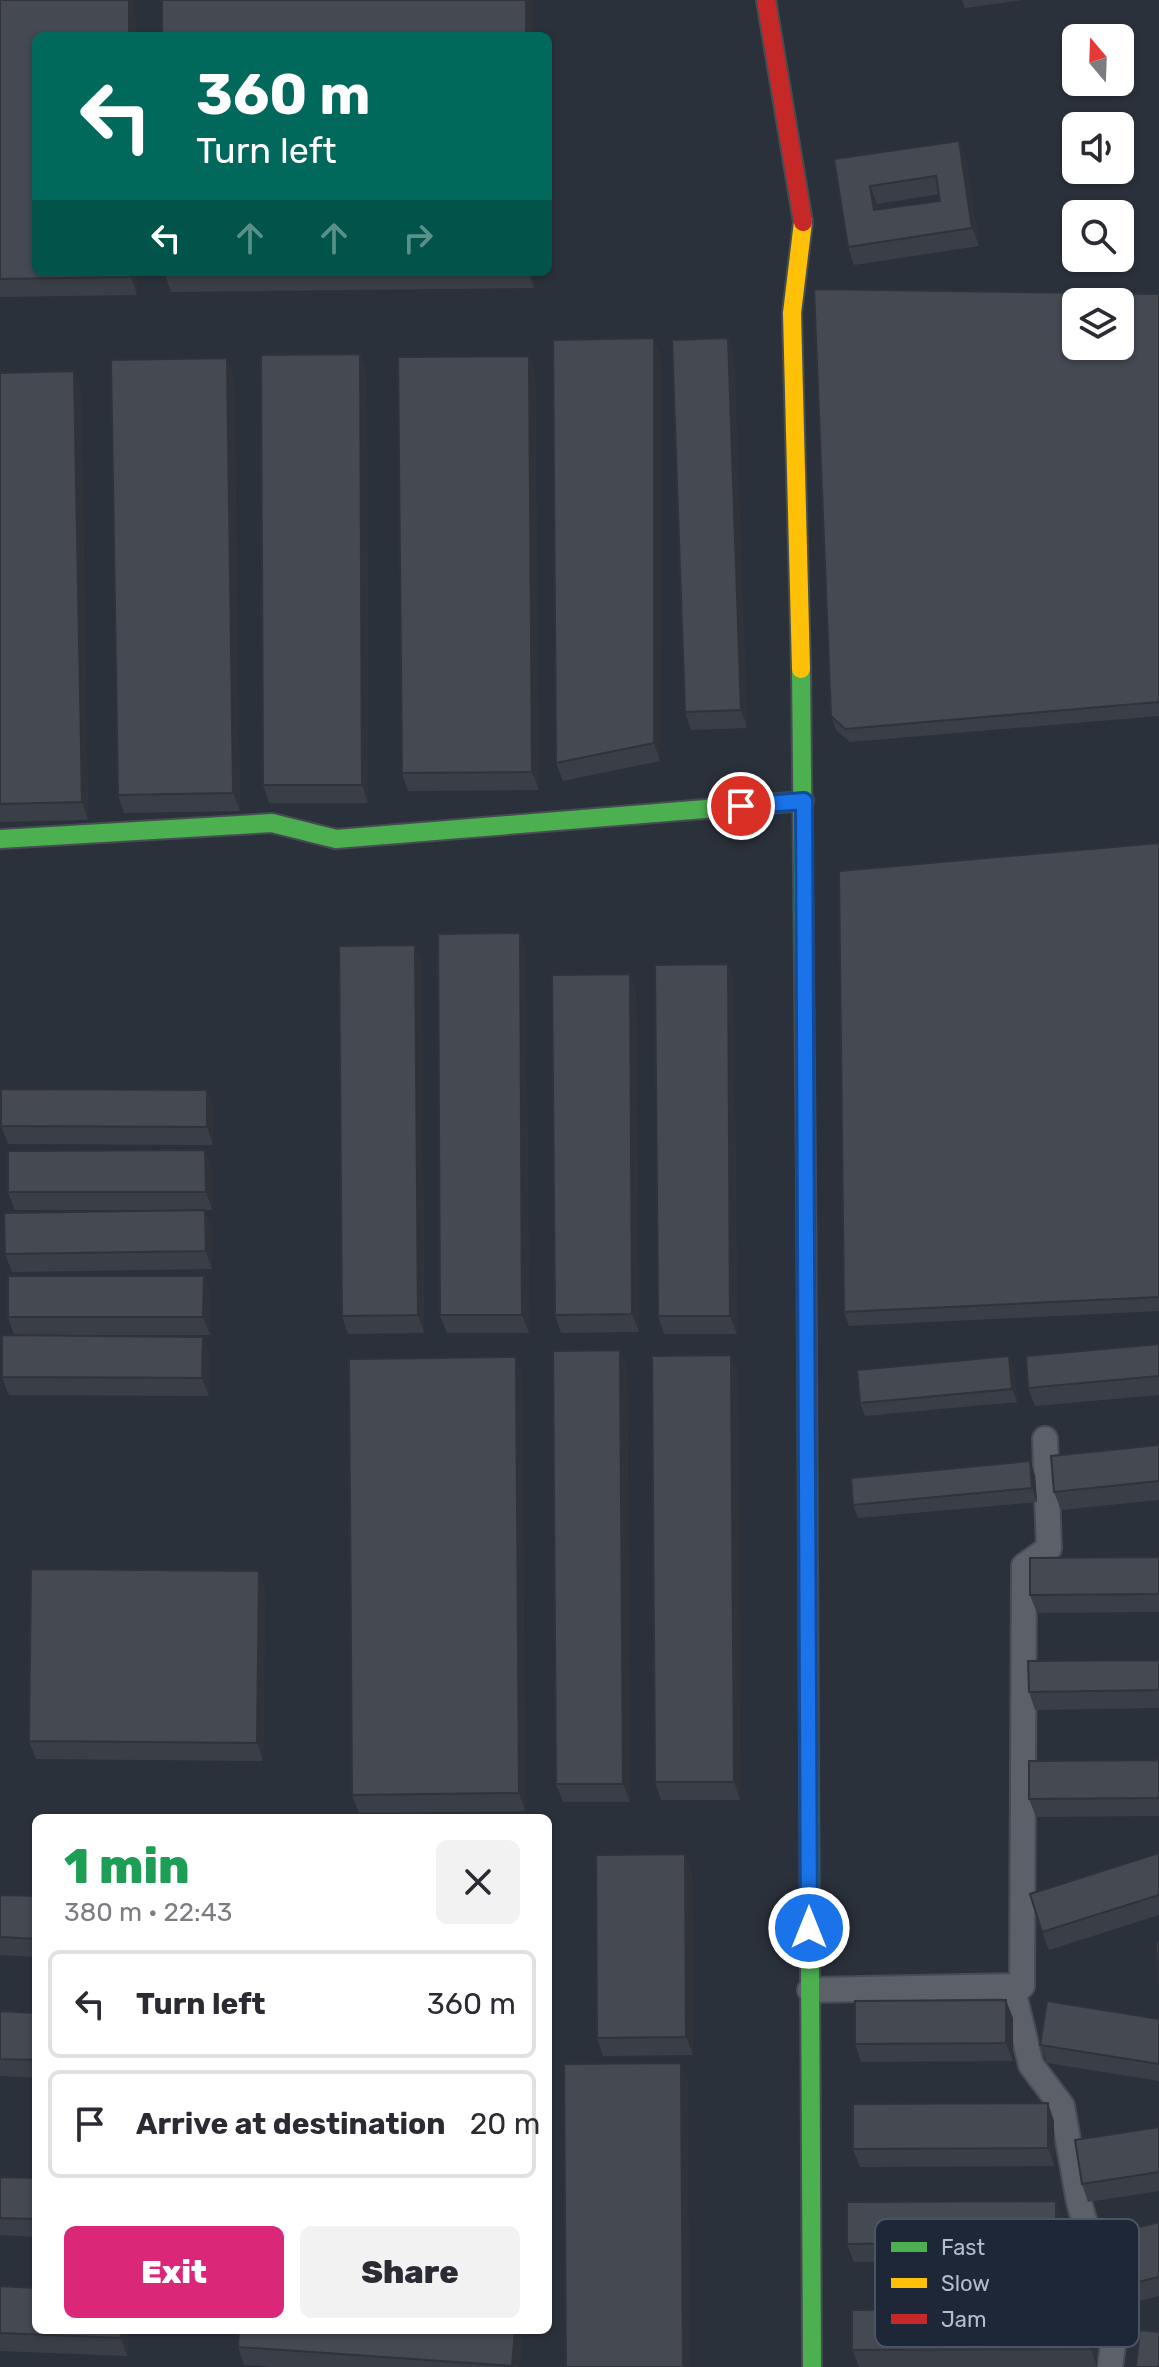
<!DOCTYPE html>
<html lang="en">
<head>
<meta charset="utf-8">
<style>
	:root { --surface:#fff; --page:#f2f2f3; --text:#2b2b33; --muted:#7c7c81; --line:#e1e1e2; --accent:#db2777 }
	body { margin:0; font-family:Rubik,sans-serif; background:var(--page); color:var(--text); height:100vh; display:flex; flex-direction:column; font-size:30px; white-space:nowrap }
	* { box-sizing:border-box; margin:0 }
	p { font-size:26px; color:var(--muted) }
	.icon { flex:none; width:44px; height:44px; fill:none; stroke:currentColor; stroke-width:2; stroke-linecap:round; stroke-linejoin:round }
	.map { position:relative; flex:1; overflow:hidden }
	.panel { position:absolute; left:32px; top:1814px; width:520px; height:520px; display:flex; flex-direction:column; background:var(--surface); border-radius:12px; box-shadow:0 2px 6px #0004 }
	.panel>* { flex:none }
	.hud { position:absolute; left:32px; top:32px; width:520px; height:244px; border-radius:12px; box-shadow:0 2px 6px #0004; background:#00695c; color:#fff; overflow:hidden }
	.needle { width:52px; rotate:341deg }
	.controls { position:absolute; left:1062px; top:24px; display:grid; gap:16px }
	.controls a { display:grid; place-items:center; width:72px; height:72px; border-radius:12px; background:var(--surface); box-shadow:0 2px 6px #0004; font-size:40px }
	.pin { position:absolute; display:grid; place-items:center; width:68px; height:68px; color:#fff; margin:-34px; border:4px solid #fff; border-radius:50%; box-shadow:0 2px 8px #0007 }
	.me { position:absolute; width:88px; margin:-44px; rotate:0deg; stroke-linejoin:round; filter:drop-shadow(0 0 6px #0008) }
	.turn { display:flex; align-items:center; gap:28px; height:168px; padding:0 32px; font-size:36px }
	.turn .icon { width:104px; height:104px; stroke-width:2.5 }
	.turn b { display:block; font-size:56px; line-height:68px }
	.lanes { display:flex; align-items:center; height:76px; padding:0 32px; background:#0003; justify-content:center; gap:40px; direction:ltr }
	.lanes .off { opacity:.35 }
	.round { display:grid; place-items:center; flex:none; width:84px; height:84px; border-radius:12px; background:var(--page) }
	.summary { display:flex; align-items:center; justify-content:space-between; height:136px; padding:0 32px }
	h1 { font-size:48px; font-weight:800; line-height:60px; color:#1e9e55 }
	.primary-button { display:flex; gap:16px; margin-top:auto; padding:16px 32px }
	.primary-button a { flex:1; height:92px; border-radius:12px; background:var(--accent); color:#fff; font-size:32px; font-weight:800; line-height:92px; text-align:center }
	.primary-button a+a { background:var(--page); color:var(--text) }
	ul { padding:0; list-style:none }
	li { display:flex; align-items:center; gap:24px; height:108px; margin:0 16px 12px; padding:0 16px; border:4px solid var(--line); border-radius:12px }
	li div { flex:1 }
	li b { display:block; font-size:30px }
	li em { font-style:normal }
	.map>svg:first-child { display:block }
</style>
</head>
<body>
<div class="map">
<svg width="1159" height="2367" viewBox="0 0 1159 2367">
	<rect width="100%" height="100%" fill="#2b313b"/>
	<g fill="none" stroke-linecap="round" stroke-linejoin="round">
		<g stroke="#474c53" stroke-width="28">
			<path id="street" d="M1012,1986L1031,2065L1062,2106L1079,2202L1115,2330L1110,2367
				M810,1990L1022,1986L1024,1566L1049,1548L1045,1439"/>
		</g>
		<g stroke="#474c53" stroke-width="22">
			<path id="fast" d="M801,669L806,1175
				M0,839L272,823L336,839L804,801
				M808,1556L812,2367"/>
		</g>
		<g stroke="#474c53" stroke-width="22">
			<path id="slow" d="M801,669L792,313L803,222"/>
		</g>
		<g stroke="#474c53" stroke-width="22">
			<path id="jam" d="M766,0L803,222
				M806,1175L808,1556"/>
		</g>
		<use href="#street" stroke="#5b6069" stroke-width="24"/>
		<use href="#fast" stroke="#4caf50" stroke-width="18"/>
		<use href="#slow" stroke="#ffc107" stroke-width="18"/>
		<use href="#jam" stroke="#c62828" stroke-width="18"/>
	</g>
	<path fill="#3a3f47" fill-rule="evenodd" d="M0,0H135L137,295L0,297Z
		M962,0H1023L965,8Z
		M959,141L966,159L979,246L854,265L848,247L834,159ZM939,194L940,201L878,210L877,204Z
		M164,272H534V288L171,292Z
		M1159,294V716L850,742L836,730L831,716Z
		M529,356L535,374L539,790L408,791L402,773Z
		M661,356L660,761L563,781L556,763Z
		M734,356L747,728L691,730L685,712Z
		M367,372L368,803H269L263,785Z
		M0,373L81,389L88,820L0,822Z
		M234,376L240,811L124,813L118,795Z
		M1159,843V1311L849,1326L844,1312Z
		M415,945L422,963L424,1333L348,1334L342,1316Z
		M526,951L529,1333H447L440,1315Z
		M728,964L734,982L737,1334H664L658,1316Z
		M630,974L636,992L639,1332L561,1333L555,1315Z
		M207,1090L213,1108V1145L8,1144L1,1126Z
		M212,1168V1210H15L8,1192Z
		M212,1228V1269L12,1272L5,1254Z
		M204,1276L210,1294V1335H14L8,1317Z
		M203,1337L209,1355V1396L9,1395L2,1377Z
		M1159,1344V1395L1035,1406L1028,1388Z
		M620,1350L627,1368L630,1802H563L556,1784Z
		M1009,1356L1014,1370L1017,1402L865,1416L860,1403Z
		M738,1373L740,1800H661L655,1782Z
		M522,1375L525,1811L359,1813L352,1795Z
		M1159,1445V1500L1061,1510L1054,1492Z
		M1035,1475L1037,1502L858,1518L853,1505Z
		M1159,1557V1612L1037,1613L1030,1595Z
		M259,1571L265,1589L263,1761L36,1759L29,1741Z
		M1159,1660V1708L1035,1710L1029,1692Z
		M1159,1760V1816L1036,1817L1029,1799Z
		M1159,1853V1915L1049,1950L1042,1932Z
		M692,1872L693,2055L603,2056L597,2038Z
		M0,1895L36,1896V1957L0,1955Z
		M0,2011L36,2013V2078L0,2076Z
		M1013,2018V2061L861,2062L855,2044Z
		M1159,2019V2081L1047,2063L1040,2045Z
		M1054,2121V2166L860,2167L853,2149Z
		M1159,2127V2191L1088,2202L1082,2184Z
		M0,2177L36,2178V2237L0,2235Z
		M1056,2201L1063,2219V2260L854,2262L847,2244Z
		M1159,2222V2296L1120,2306L1113,2288Z
		M0,2286L36,2330H128L127,2356L0,2351Z
		M1097,2327V2367H859L852,2350Z
		M239,2330H519L522,2340L520,2367H276L244,2365L238,2347Z"/>
	<path fill="#303339" d="M129,0H135V36H129Z
		M526,0H532L533,36H526Z
		M959,141L966,159L979,246L972,228Z
		M870,186L877,204L881,228L874,210Z
		M130,272H137V295L131,277Z
		M528,272H534V288Z
		M654,338L661,356L660,761L654,743Z
		M728,338L734,356L747,728L741,710Z
		M360,354L367,372L368,803L362,785Z
		M529,356L535,374L539,790L532,772Z
		M227,358L234,376L240,811L233,793Z
		M74,371L81,389L88,820L82,802Z
		M520,933L526,951L529,1333L522,1315Z
		M415,945L422,963L424,1333L418,1315Z
		M728,964L734,982L737,1334L730,1316Z
		M630,974L636,992L639,1332L632,1314Z
		M207,1090L213,1108V1145L207,1127Z
		M205,1150L212,1168V1210L206,1192Z
		M205,1210L212,1228V1269L206,1251Z
		M204,1276L210,1294V1335L203,1317Z
		M203,1337L209,1355V1396L202,1378Z
		M620,1350L627,1368L630,1802L623,1784Z
		M731,1355L738,1373L740,1800L734,1782Z
		M1009,1356L1014,1370L1017,1402L1012,1389Z
		M516,1357L522,1375L525,1811L519,1793Z
		M1030,1461L1035,1475L1037,1502L1032,1488Z
		M259,1571L265,1589L263,1761L257,1743Z
		M685,1854L692,1872L693,2055L686,2037Z
		M1006,2000L1013,2018V2061L1006,2043Z
		M681,2063L688,2081L690,2367H683Z
		M1048,2103L1054,2121V2166L1048,2148Z
		M1056,2201L1063,2219V2260L1056,2242Z
		M1091,2309L1097,2327V2367L1091,2349Z
		M121,2330H128L127,2356L121,2338Z
		M515,2330H519L522,2340L520,2367L512,2366Z"/>
	<path fill="#444952" stroke="#303339" stroke-width="2" fill-rule="evenodd" d="M0,0H129V36H36V272H130L131,277L0,279Z
		M162,0H526V36H162Z
		M959,141L972,228L848,247L834,159ZM936,176L940,201L874,210L870,186Z
		M164,272H338L164,274Z
		M814,289L1159,294V702L845,729L831,716ZM1076,302H1120V346H1076Z
		M654,338V743L556,763L553,340Z
		M728,338L741,710L685,712L672,340Z
		M360,354L362,785H263L261,355Z
		M529,356L532,772L402,773L398,357Z
		M227,358L233,793L118,795L111,360Z
		M74,371L82,802L0,804V373Z
		M1159,843V1297L844,1312L839,871Z
		M520,933L522,1315H440L438,934Z
		M415,945L418,1315L342,1316L339,946Z
		M728,964L730,1316H658L655,965Z
		M630,974L632,1314L555,1315L552,975Z
		M1,1089L207,1090V1127L1,1126Z
		M205,1150L206,1192H8V1151Z
		M205,1210L206,1251L5,1254L4,1213Z
		M8,1276H204L203,1317H8Z
		M2,1335L203,1337L202,1378L2,1377Z
		M1159,1344V1376L1028,1388L1026,1356Z
		M620,1350L623,1784H556L553,1351Z
		M731,1355L734,1782H655L652,1356Z
		M1009,1356L1012,1389L860,1403L857,1370Z
		M516,1357L519,1793L352,1795L349,1359Z
		M1159,1445V1481L1054,1492L1051,1456Z
		M1030,1461L1032,1488L853,1505L851,1478Z
		M1159,1557V1594L1030,1595V1558Z
		M31,1569L259,1571L257,1743L29,1741Z
		M1159,1660V1690L1029,1692L1028,1661Z
		M1159,1760V1798L1029,1799V1761Z
		M1159,1853V1895L1042,1932L1030,1894Z
		M685,1854L686,2037L597,2038L596,1855Z
		M0,1895L36,1896V1939L0,1937Z
		M1156,1942H1159V1983H1158Z
		M1006,2000V2043L855,2044V2001Z
		M1047,2001L1159,2019V2064L1040,2045Z
		M0,2011L36,2013V2060L0,2059Z
		M681,2063L683,2367H566L564,2064Z
		M1048,2103V2148L853,2149V2104Z
		M1159,2127V2172L1082,2184L1075,2140Z
		M0,2177L36,2178V2219L0,2218Z
		M1056,2201V2242L847,2244V2202Z
		M1159,2222V2277L1113,2288L1101,2237Z
		M0,2286L36,2288V2330H121V2338L0,2333Z
		M1091,2309V2349L852,2350V2310Z
		M239,2330H515L512,2366L238,2347Z
		M1140,2330L1159,2332V2367H1136Z"/>
	<g fill="none" stroke-linecap="round" stroke-linejoin="round">
		<g stroke="#114b97" stroke-width="20">
			<path id="route" d="M741,806L804,801L809,1928"/>
		</g>
		<use href="#route" stroke="#1a73e8" stroke-width="14"/>
	</g>
	<rect x="875" y="2219" width="264" height="128" rx="12" fill="#1d2737" stroke="#4b5464" stroke-width="2"/>
	<rect x="891" y="2242" width="36" height="10" fill="#4caf50"/>
	<rect x="891" y="2278" width="36" height="10" fill="#ffc107"/>
	<rect x="891" y="2314" width="36" height="10" fill="#c62828"/>
	<g font-size="22" fill="#b5bdcc">
		<text x="941" y="2255">Fast</text>
		<text x="941" y="2291">Slow</text>
		<text x="941" y="2327">Jam</text>
	</g>
</svg>
<div class="controls">
<a><svg class="needle" viewBox="-14 -14 28 28"><path d="M0-13l5 13h-10z" fill="#e53935"/><path d="M0 13l5-13h-10z" fill="#7c7c81"/></svg></a>
<a><svg class="icon" aria-label="sound" viewBox="0 0 24 24"><path d="M4 9h4l5-4v14l-5-4H4zM17 9q2 3 0 6"/></svg></a>
<a><svg class="icon" aria-label="search" viewBox="0 0 24 24"><circle cx="10" cy="10" r="6"/><path d="M15 15l6 6"/></svg></a>
<a><svg class="icon" aria-label="layers" viewBox="0 0 24 24"><path d="M12 4l9 5-9 5-9-5zM3 14l9 5 9-5"/></svg></a>
</div>
<div class="pin" style="left:741px;top:806px;background:#d93025"><svg class="icon" aria-label="arrive" viewBox="0 0 24 24"><path d="M6 21V4h12l-3 4 3 4H6"/></svg></div>
<svg class="me" style="left:809px;top:1928px" viewBox="-20 -20 40 40"><circle r="17" fill="#1a73e8" stroke="#fff" stroke-width="3"/><path d="M0-11L8 9 0 5-8 9z" fill="#fff"/></svg>
<div class="hud">
<div class="turn"><svg class="icon" aria-label="left" viewBox="0 0 24 24"><path d="M17 20v-9H6M10 6l-5 5 5 5"/></svg><div><b>360 m</b>Turn left</div></div>
<div class="lanes"><svg class="icon" aria-label="left" viewBox="0 0 24 24"><path d="M17 20v-9H6M10 6l-5 5 5 5"/></svg><svg class="icon off" aria-label="ahead" viewBox="0 0 24 24"><path d="M12 20V5M6 11l6-6 6 6"/></svg><svg class="icon off" aria-label="ahead" viewBox="0 0 24 24"><path d="M12 20V5M6 11l6-6 6 6"/></svg><svg class="icon off" aria-label="right" viewBox="0 0 24 24"><path d="M7 20v-9h11M14 6l5 5-5 5"/></svg></div>
</div>
<section class="panel">
<div class="summary"><div><h1>1 min</h1><p>380 m · 22:43</p></div><a class="round"><svg class="icon" aria-label="close" viewBox="0 0 24 24"><path d="M6 6l12 12M18 6L6 18"/></svg></a></div>
<ul>
<li><svg class="icon" aria-label="left" viewBox="0 0 24 24"><path d="M17 20v-9H6M10 6l-5 5 5 5"/></svg><div><b>Turn left</b></div><em>360 m</em></li>
<li><svg class="icon" aria-label="arrive" viewBox="0 0 24 24"><path d="M6 21V4h12l-3 4 3 4H6"/></svg><div><b>Arrive at destination</b></div><em>20 m</em></li>
</ul>
<div class="primary-button"><a>Exit</a><a>Share</a></div>
</section>
</div>
</body>
</html>
